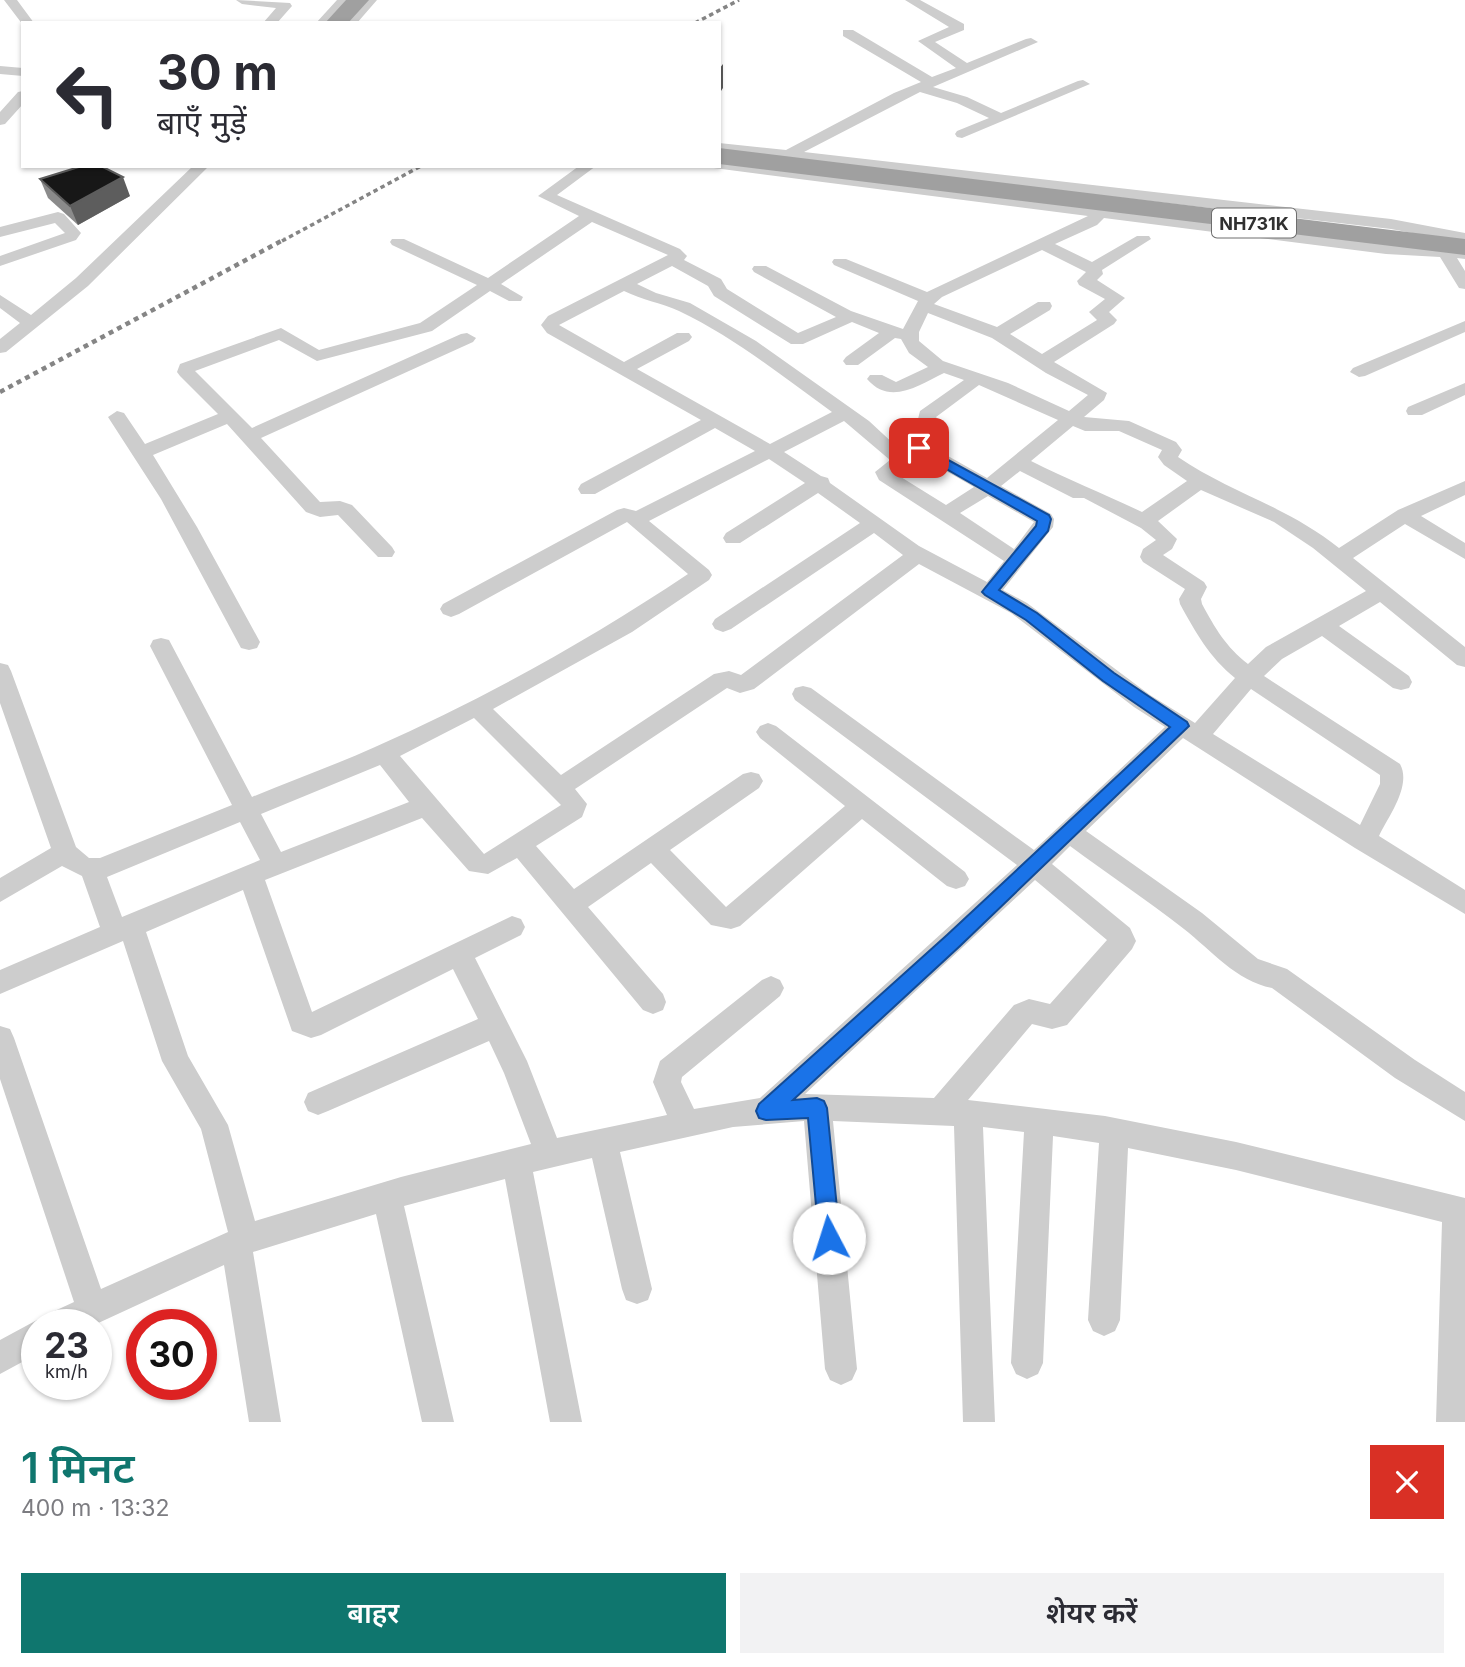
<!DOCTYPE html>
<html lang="hi">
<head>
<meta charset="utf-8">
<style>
	:root { --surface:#fff; --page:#f2f2f3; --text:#2b2b33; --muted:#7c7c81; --accent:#0f766e }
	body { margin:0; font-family:Inter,"Noto Sans Devanagari",sans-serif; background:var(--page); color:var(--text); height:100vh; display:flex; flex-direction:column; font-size:26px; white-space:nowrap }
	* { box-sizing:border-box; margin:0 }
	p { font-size:23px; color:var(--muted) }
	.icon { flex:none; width:38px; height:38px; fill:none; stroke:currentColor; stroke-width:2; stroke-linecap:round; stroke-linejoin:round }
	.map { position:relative; height:1422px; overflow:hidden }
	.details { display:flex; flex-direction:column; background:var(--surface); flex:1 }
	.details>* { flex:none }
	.guide { position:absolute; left:21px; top:21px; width:700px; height:147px; border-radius:0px; box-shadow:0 2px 5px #0004; background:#fff; color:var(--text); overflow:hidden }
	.speed { position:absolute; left:21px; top:1309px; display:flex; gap:14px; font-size:35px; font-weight:700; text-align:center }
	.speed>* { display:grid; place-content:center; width:91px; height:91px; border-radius:50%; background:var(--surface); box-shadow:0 2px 5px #0004; line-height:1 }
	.speed small { font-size:18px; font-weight:400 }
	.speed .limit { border:10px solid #d22; background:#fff; color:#111 }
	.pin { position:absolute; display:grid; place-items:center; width:60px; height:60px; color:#fff; margin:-30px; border-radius:14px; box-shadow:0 4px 10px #0006 }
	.me { position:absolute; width:77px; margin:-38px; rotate:355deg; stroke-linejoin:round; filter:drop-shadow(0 0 5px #0008) }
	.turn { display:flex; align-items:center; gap:24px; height:147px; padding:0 21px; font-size:32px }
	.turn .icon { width:91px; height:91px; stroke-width:2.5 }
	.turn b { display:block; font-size:49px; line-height:60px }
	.round { display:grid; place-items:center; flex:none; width:74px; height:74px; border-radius:0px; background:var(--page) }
	.summary { display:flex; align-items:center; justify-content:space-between; height:119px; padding:0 21px }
	h1 { font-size:42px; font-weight:600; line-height:52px; color:var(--accent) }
	.button { display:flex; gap:14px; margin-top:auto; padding:14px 21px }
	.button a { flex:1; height:80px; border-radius:0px; background:var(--accent); color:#fff; font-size:28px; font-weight:600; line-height:80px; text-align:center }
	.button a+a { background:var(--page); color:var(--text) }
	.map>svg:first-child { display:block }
</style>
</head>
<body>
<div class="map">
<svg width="1465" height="1422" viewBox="0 0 1465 1422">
	<rect width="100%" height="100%" fill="#fff"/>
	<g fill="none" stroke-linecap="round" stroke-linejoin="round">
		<path fill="#cdcdcd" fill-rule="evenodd" d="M4,0H17L34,23H23V25Z
			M236,0L290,3L292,6L277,23H263L276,8L242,4Z
			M337,0H350L329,23H316Z
			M364,0H377L357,23H344Z
			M905,0H920L964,24V30L935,42L967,63L1026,39L1031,38L1038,42L933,87L967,97L1001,113L1078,81L1083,80L1090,84L962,138L957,137L955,134L957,131L989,118L957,103L920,92L804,152L1391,219L1465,233V243L1391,229L719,151V143L786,150L894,93L921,82L843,36V30H853L932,77L956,68L918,41L949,27Z
			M0,66L23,68V76L0,74Z
			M23,91V104L5,124L0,125V112L18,92Z
			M719,161L1386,244L1465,249V259L1457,258L1465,271V289L1459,288L1440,257L1386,254L1104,218L1097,225L1055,244L1092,262L1137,236H1149L1151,239L1102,270L1103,274L1097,280L1125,298L1109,312L1117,320L1114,324L1054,362L1107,393L1104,400L1084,417L1129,421L1176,442L1182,450L1178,457C1231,493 1288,507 1339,548L1398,510L1465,481V495L1421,516L1465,543V559L1405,524L1353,558L1465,647V667L1457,665L1380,602L1339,626L1409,676L1412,682L1409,688L1401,690L1393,688L1322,636L1282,659L1264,676L1400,764C1412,786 1388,817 1379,836L1465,890V914L1355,848L1183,738L1086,831L1202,913L1258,959L1287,969L1415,1060L1465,1092V1121L1395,1078L1272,988C1236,981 1211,950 1184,929C1147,900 1108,874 1070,846L1052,864L1130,928L1136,941L1132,949L1067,1025L1052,1029L1032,1024L968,1100L1105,1116L1236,1142L1465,1198V1422H1436L1442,1222L1236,1170L1128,1148L1120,1320L1115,1331L1104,1336L1093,1331L1088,1320L1099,1143L1053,1136L1043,1363L1038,1374L1027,1379L1016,1374L1011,1363L1024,1132L983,1127L995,1422H963L954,1126L833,1121L857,1369L852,1380L841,1385L830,1380L825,1369L804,1121L733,1127L620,1152L652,1289L648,1300L637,1304L626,1300L622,1289L592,1158L533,1172L582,1422H550L505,1179L404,1206L454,1422H422L376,1214L253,1252L281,1422H249L224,1265L94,1325H37V1354L0,1374V1340L37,1320L44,1323L48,1314L74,1302L0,1079V1026L10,1029L14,1038L101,1289L228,1232L201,1129L162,1061L123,941L0,994V970L100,927L82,876L62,866L0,902V878L51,848L0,703V663L8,665L11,671L76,847L89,858H100L232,805L150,646L153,640L161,638L169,640L252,797C293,780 335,765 375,747C484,699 589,640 688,574L627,522L459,614L451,617L443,614L440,609L443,604L617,510L624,508L636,511L755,451L715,428L595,494H581L578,489L581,484L701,420L547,333L541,325L548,316L668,255L592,222L501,284L523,297L521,301H509L490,291L432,331L317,361L279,340L195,371L252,428L461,334L467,333L476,338L473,342L261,438L320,502L340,501L352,505L392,547L395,552L392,557H378L338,515L320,517L306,512L227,424L153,455L197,527L260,642L257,648L249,650L241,648L161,499L108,417L117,411L124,413L145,444L218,414L180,376L177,372L180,364L281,328L319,350L420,323L477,285L392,245L390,242L392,239H404L488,278L579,216L538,196L579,166H596L557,195L680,249L687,256L684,260L721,279L727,289L798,333L836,317L754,272L752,269L754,266H766L851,311L903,329L918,301L834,265L832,262L834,259H846L927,292L1088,216L714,168L712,166H719ZM1042,250L1086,272L1077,281L1079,285L1105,299L1089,312L1097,320L1042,354L1010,334L1050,310L1052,306L1050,302H1038L997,327L934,304L942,297ZM672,266L708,286L714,296L791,344H803L852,322L879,333L846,357L843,361L846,365H858L895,338L901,339L909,353L928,367L896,382L882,375H870L867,379C890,406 919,385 944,373L964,380L920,411L918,419L927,429L910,448L913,452L974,487L946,505L896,474L907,466L910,459L869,421L756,341L690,303L656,293L637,284ZM624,291C642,300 662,303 679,311C734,337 783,377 832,412L770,444L637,369L689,341L692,337L689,333H677L624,362L559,325ZM928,313L992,338L1046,373L1088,395L1069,411L1008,383L943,361L919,341V332ZM979,385L1058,420L987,478L932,447L947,429L936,417ZM844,421L890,460L875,472L879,480L1004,561L987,582L919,546L830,483L828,478L821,476L784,452ZM1073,426L1085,431H1119L1162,450L1158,457L1164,465L1187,481L1142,512C1104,494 1069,480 1031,461ZM769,459L805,483L726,533L723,538L726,543H740L818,493L860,523L715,619L712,624L715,629L723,632L731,629L874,533L903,555L741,675L729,671L714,674L561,775L493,709L632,632L709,580L712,575L709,570L649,521ZM1020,471L1073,498H1084L1141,528L1156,540L1143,549L1140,557L1143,562L1185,589L1179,599L1180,604C1196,633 1209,657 1235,678L1195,723L1150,695L1027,603L1003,590L1053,527L1054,519L1051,514L1001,486ZM1201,490L1274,522L1313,548L1366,591L1266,647L1248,664C1226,647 1215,628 1202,604L1201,599L1207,587L1204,582L1163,555L1172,549L1177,539L1158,521ZM988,496L1034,522L1014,549L960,513ZM919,564L1011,613L1134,707L1165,727L1034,850L811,688L803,686L795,688L792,694L795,700L1017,865L760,1098L694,1109L681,1082L682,1077L780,996L784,988L780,980L771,976L762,980L660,1061L653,1082L667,1115L557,1138L527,1061L475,958L521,935L525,927L521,919L512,916L312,1012L265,880L422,818L469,871L488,874L517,858L643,1010L653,1014L663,1010L666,1002L663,994L588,907L651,863L711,925L731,929L740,926L862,819L947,886L956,889L965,886L969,879L965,872L776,726L768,723L760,726L756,732L760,738L845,806L726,907L670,850L759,788L763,781L759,774L751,772L743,774L574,889L536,846L582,817L587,804L575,789L727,688L740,693L754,689ZM1251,689L1380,775V784L1360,825L1213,734ZM474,718L561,805L484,854L400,756ZM380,765L409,802L281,852L261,814ZM240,822L260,860L122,917L107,877ZM1035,880L1107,940L1050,1004L1029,999L1014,1005L934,1098L805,1094ZM243,890L292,1031L311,1038L321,1035L453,969L478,1019L308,1093L304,1102L308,1111L318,1115L328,1111L489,1041L504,1073L531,1144L401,1177L255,1221L228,1125L188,1056L146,932Z
			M193,166H209L88,286L6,352L0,353V339L20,323L0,308V295L31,315L76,278Z
			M58,212L64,214L81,233L76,240L0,266V256L65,233L55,223L0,237V227Z
			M1465,321V332L1365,376L1359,377L1350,372L1353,368Z
			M1465,383V395L1422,415H1408L1406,411L1408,407Z"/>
		<path fill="#a0a0a0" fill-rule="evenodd" d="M346,0H369L348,23H325Z
			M719,148L1465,239V255L719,164Z"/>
		<path stroke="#858585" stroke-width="3.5" stroke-dasharray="4.5 3.5" stroke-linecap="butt" d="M695,23L739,0
			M282,241L421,166"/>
		<path stroke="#858585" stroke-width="4.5" stroke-dasharray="5 4.5" stroke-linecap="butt" d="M0,392L285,239"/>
	</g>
	<path fill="#8b8b8b" d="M40,179L130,196L78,225L48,198Z"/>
	<path fill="#5d5d5d" d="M723,64V88L719,94V69Z
		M123,177L130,196L78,225L70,206Z"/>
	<path fill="#171717" stroke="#5d5d5d" stroke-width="2" d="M82,166H101L123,177L70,206L40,179Z"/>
	<path fill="#1a73e8" stroke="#114b97" stroke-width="2" d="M919,444L1049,515L1051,519L1048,531L999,590L1037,613L1114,673L1187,722L1189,726L960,946L793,1100L817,1098L824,1101L827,1108L840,1238L837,1246L829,1249L822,1246L819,1238L808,1118L766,1120L759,1118L756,1111L759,1104L947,935L1170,727L1103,681L1026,620L985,595L982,592L985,588L1036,526L1037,521L915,451L913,448Z"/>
	<g text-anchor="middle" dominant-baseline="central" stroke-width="7" stroke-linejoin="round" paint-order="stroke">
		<rect fill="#fff" stroke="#6e6e6e" stroke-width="2" x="1212" y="208.5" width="84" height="29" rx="5"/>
		<g font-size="18" font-weight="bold" fill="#303030">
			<text x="1254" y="223">NH731K</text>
		</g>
	</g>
</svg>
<div class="speed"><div>23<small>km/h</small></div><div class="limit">30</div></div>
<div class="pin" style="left:919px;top:448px;background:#d93025"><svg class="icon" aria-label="arrive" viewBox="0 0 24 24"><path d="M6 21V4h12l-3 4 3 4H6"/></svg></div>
<svg class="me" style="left:829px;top:1238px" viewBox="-20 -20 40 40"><circle r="19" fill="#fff"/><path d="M0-13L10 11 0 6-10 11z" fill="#1a73e8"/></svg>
<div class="guide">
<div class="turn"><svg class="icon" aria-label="left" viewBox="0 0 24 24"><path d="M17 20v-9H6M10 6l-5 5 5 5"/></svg><div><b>30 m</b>बाएँ मुड़ें</div></div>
</div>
</div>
<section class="details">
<div class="summary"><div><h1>1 मिनट</h1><p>400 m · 13:32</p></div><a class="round" style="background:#d93025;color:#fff"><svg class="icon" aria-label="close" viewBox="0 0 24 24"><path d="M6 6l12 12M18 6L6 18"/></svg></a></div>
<div class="button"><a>बाहर</a><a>शेयर करें</a></div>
</section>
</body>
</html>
